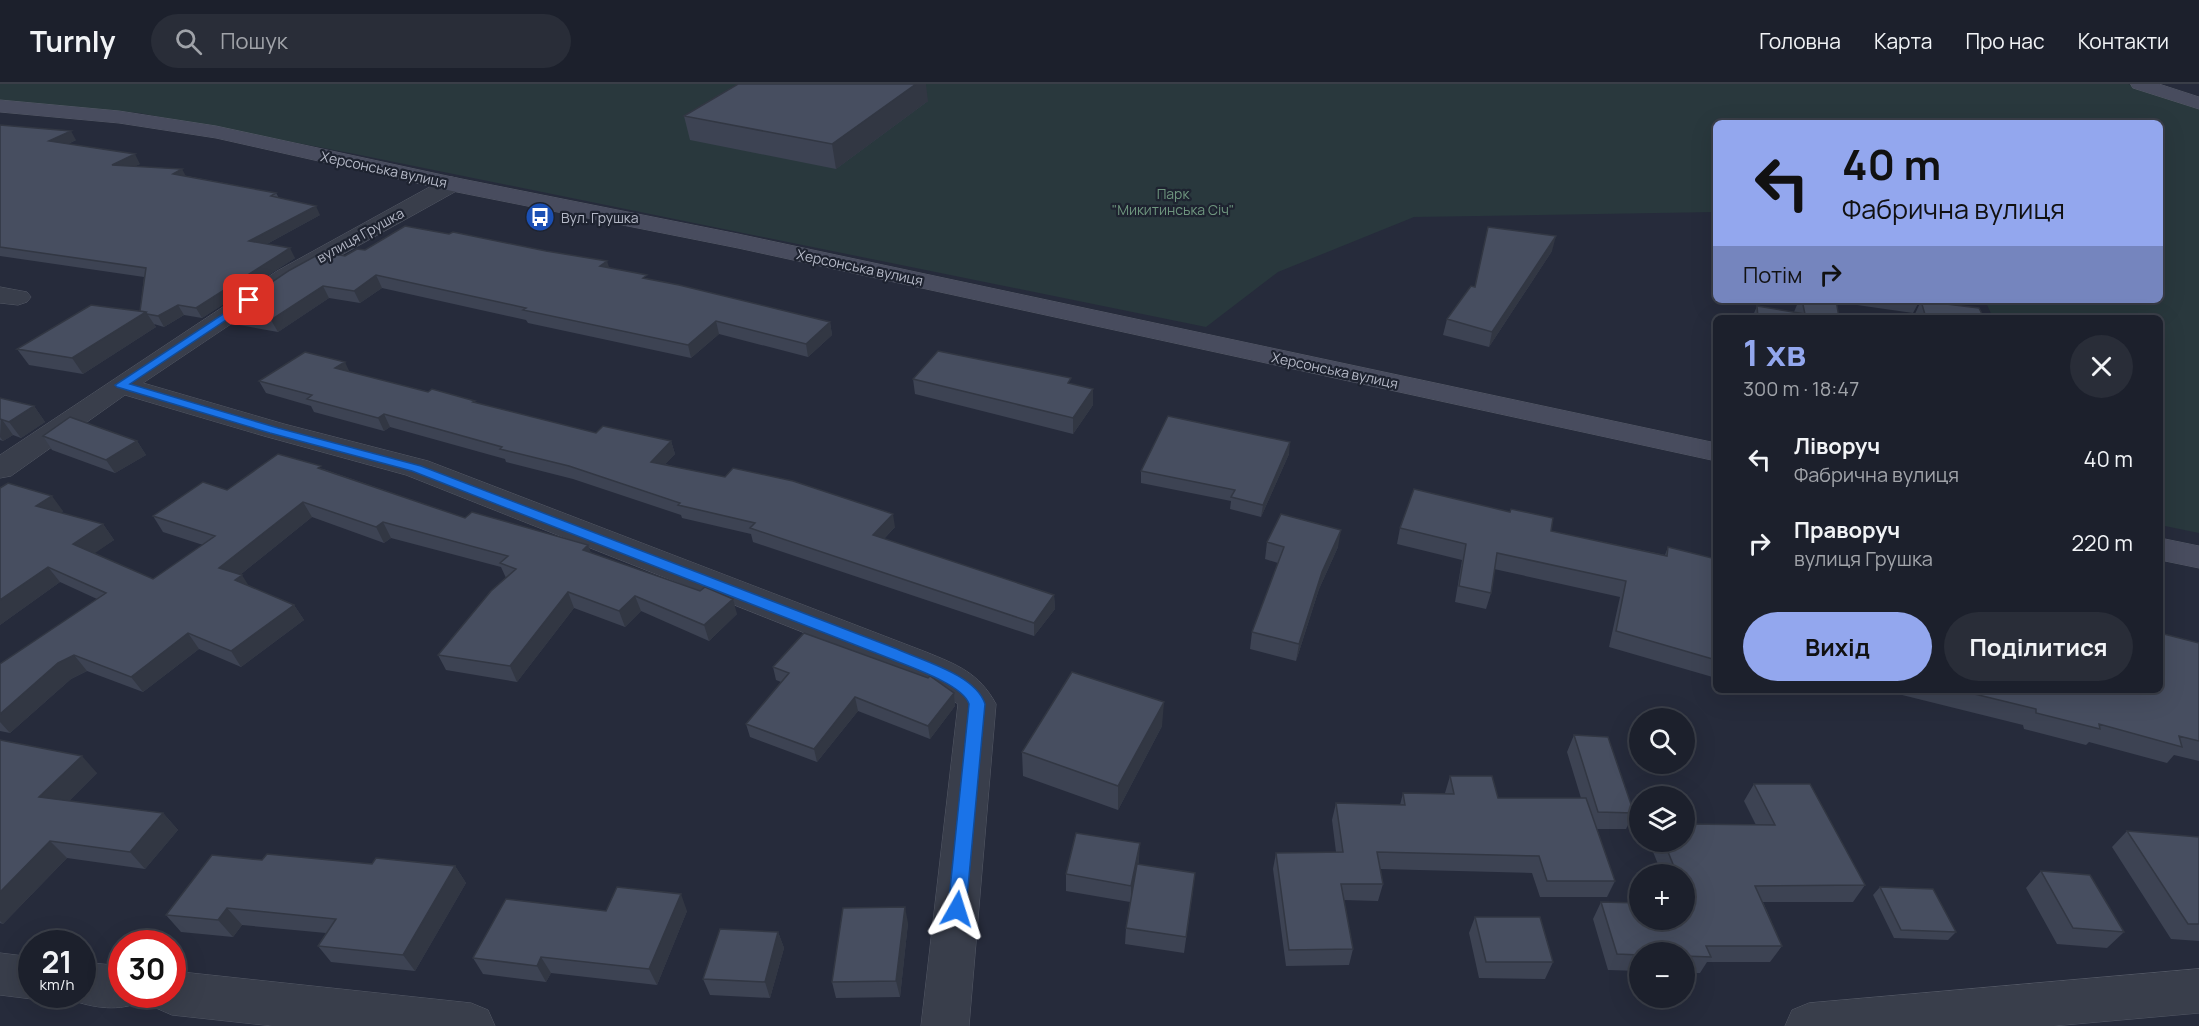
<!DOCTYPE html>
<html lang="uk">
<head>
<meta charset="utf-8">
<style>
	:root { --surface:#1c202c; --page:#292d38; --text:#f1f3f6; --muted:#a0a3a9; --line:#3a3e48; --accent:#93a7ee }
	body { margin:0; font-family:Manrope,sans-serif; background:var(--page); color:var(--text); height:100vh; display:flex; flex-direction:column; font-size:22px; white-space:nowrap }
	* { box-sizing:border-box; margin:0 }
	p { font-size:20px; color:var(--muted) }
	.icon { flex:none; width:33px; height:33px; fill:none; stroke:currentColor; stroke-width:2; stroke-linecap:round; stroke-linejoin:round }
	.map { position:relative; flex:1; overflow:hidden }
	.side { position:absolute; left:1713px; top:231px; width:450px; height:378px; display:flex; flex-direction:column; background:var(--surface); border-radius:9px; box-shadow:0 6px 24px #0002,0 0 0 2px var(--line) }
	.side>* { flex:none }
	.banner { position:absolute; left:1713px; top:36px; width:450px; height:183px; border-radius:9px; box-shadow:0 6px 24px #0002,0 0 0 2px var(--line); background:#93a7ee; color:#111; overflow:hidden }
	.tools { position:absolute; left:1629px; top:624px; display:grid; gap:12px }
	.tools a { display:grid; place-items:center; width:66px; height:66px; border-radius:50%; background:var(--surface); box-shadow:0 6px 24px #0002,0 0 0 2px var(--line); font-size:30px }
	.speed { position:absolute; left:18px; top:846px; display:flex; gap:12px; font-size:30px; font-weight:700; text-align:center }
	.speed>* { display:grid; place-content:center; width:78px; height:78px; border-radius:50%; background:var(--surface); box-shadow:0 6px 24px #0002,0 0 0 2px var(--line); line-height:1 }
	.speed small { font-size:15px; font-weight:400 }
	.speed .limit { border:9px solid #d22; background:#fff; color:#111 }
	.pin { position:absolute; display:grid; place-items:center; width:51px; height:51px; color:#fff; margin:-26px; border-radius:12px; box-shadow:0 3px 9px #0006 }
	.me { position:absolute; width:66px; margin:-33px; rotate:6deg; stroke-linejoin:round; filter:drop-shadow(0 0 4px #0008) }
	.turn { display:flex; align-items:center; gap:21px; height:126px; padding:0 30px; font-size:27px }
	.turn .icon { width:78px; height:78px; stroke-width:2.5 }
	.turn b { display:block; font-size:42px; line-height:51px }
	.then { display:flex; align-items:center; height:57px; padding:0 30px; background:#0003; gap:12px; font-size:22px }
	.round { display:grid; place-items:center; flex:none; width:63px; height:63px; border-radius:32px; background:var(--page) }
	.headline { display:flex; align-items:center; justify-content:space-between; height:102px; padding:0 30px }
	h1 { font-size:36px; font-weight:700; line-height:45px; color:var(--accent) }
	.button { display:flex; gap:12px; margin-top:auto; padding:12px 30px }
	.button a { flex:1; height:69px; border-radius:36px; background:var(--accent); color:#111; font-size:24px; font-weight:700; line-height:69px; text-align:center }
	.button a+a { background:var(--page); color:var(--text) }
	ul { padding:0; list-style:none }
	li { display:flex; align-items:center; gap:18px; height:84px; padding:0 30px }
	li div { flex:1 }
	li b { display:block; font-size:22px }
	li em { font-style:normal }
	header { display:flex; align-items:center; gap:36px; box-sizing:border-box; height:84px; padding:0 30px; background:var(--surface); border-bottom:2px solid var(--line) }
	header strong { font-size:28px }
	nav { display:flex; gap:33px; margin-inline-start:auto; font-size:21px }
	.search { width:420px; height:54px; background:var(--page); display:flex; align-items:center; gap:15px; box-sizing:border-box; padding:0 21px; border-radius:33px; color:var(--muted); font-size:22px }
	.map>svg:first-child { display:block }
</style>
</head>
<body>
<header>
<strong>Turnly</strong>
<div class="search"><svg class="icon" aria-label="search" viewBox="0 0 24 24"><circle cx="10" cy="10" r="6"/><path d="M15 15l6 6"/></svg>Пошук</div>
<nav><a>Головна</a><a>Карта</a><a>Про нас</a><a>Контакти</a></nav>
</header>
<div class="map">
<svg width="2199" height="942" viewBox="0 0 2199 942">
	<rect width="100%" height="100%" fill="#262b3b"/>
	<path fill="#29383d" d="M0,0H2128L2199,23V449L2160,441V234H1993L1985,216H2160V39H1716V128L1414,133L1278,188L1206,243L355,70L139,29L0,17Z"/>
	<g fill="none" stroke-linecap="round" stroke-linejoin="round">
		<g stroke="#545966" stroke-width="1">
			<path id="minor" d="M452,93L460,95L463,100L460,105L295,197L143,299L284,340L428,377L926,568C958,581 979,589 996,620L969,942H921L958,620L927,599L878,578L406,391L264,352L125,311L11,392L0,394V371L277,187L444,95Z
				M0,203L27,208L31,213L27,218L18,221L0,219Z
				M0,869L32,873V910H44L32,915L0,911Z
				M82,878L122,882V910H142L138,919C115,928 89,923 66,914L64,910H82Z
				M2199,885V929L2053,942H1785L1792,926L1809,919Z
				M172,887L471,919L488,926L495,942H273L172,931L156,924L150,910H172Z"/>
		</g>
		<g stroke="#545966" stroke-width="1">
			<path id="secondary" d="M2131,0H2159L2199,13V25L2133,4Z
				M0,16L119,27L216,42L452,93L738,150L1716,359V377L738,164L452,107L216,54L119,39L0,28Z
				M2160,454L2199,462V484L2160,476Z"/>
		</g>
		<use href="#minor" fill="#393e4b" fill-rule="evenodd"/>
		<use href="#secondary" fill="#484c5e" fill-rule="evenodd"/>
	</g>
	<path fill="#3d4353" d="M928,17L836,85L690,56L684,32Z
		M0,41L76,56L68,60L140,80L135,82L276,109L279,114L320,131L267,160L295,174L202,234L184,231L164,243L154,240L156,243L83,290L29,281L17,265L140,227L144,193L0,172Z
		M365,166L609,184L648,195L830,238L832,251L808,273L719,250L691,274L528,239L526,236L382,204L360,219L329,214L278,248L234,240L227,228L345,172Z
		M1552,167L1489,263L1443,251L1447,235L1475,203Z
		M1799,216H1920L1913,229L1836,218L1839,234H1752L1757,222L1794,228Z
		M1921,217L1984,234H1914V232Z
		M349,288L596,349L671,357L675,370L665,380L895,443L884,455L1054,511L1055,525L1034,552L753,458L751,450L682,434L681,431L573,395L506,378L505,375L390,343L384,347L314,328L311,322L266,309L259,297Z
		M913,295L1071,300L1093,305V321L1073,350L915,310Z
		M0,314L34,322L45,338L21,354L13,351L3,357L0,356Z
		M43,352L137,357L146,371L115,389L52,366Z
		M1289,370L1261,433L1230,425L1231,417L1141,399V387Z
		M323,385L465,434L588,461L590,468L737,530L709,557L641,527L625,543L574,524L517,598L446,586L438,571L506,494L501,483L391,454L384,459L312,433L240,491L248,502L294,521L304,536L241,583L199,565L143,608L87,587L71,595L10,649L0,647V580L97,515L60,498L0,541V404L63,427L61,429L103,440L114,456L94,469L153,495L203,461L163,448L153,432L227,406Z
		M1400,444L1551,447L1665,471L1668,463L1716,475V594L1609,563L1620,513L1494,485L1491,509L1486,525L1455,518L1462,476L1397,460Z
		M1267,458L1338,463L1319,505L1296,577L1250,565L1252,548L1278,479L1265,475Z
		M2199,559V677L2174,671L2167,679L2089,658L2086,661L2024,645L2023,641L1882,606H2160Z
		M773,583L954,609L955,622L930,655L858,627L817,678L750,653L746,640L781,598L776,596Z
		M1162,642L1118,726L1023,692L1022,668Z
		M1574,651L1634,729L1626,745H1597L1615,797L1607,813H1540L1532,789L1380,785L1383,800L1378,817L1344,816L1353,865L1349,881L1286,882L1273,785L1276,769L1336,768L1332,736L1336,719L1400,721L1403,709L1445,710V709L1450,692L1498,714H1581L1567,668Z
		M0,656L97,689L69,717L163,729L178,746L145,785L67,774L3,840L0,839Z
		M1754,700L1865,801L1853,818H1763L1782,862L1770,878H1707L1700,889H1684V868H1640V887L1608,886L1593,835L1601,818L1684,836V790H1662L1649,758H1684L1756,741L1744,717Z
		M2127,747L2199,753V857L2171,855L2112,763Z
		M262,776L455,782L466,799L415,887L331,878L318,862L326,849L242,841L233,853L181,848L166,831Z
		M1139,776L1138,781L1193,806L1184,869L1125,860L1126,844L1130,818L1066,807V790Z
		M2041,787L2124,848L2107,864L2057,860L2026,804Z
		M1880,803L1956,848L1948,856L1894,854L1873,811Z
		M606,827H687L657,901L551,889L546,898L483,890L473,874Z
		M1475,833L1553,878L1545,895L1479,894L1469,849Z
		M908,839L900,913L836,914L832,898Z
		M778,848L784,864L770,914L710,911L703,895Z"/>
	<path fill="#323743" d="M916,0H926L928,17L836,85L832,60Z
		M71,47L76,56L55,66L49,57Z
		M135,70L140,80L117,91L112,81Z
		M182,85L187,94L173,90Z
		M316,122L320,131L254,167L249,157Z
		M1556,152L1552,167L1489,263L1492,248Z
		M290,164L295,174L202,234L196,224Z
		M607,177L611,189L600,182Z
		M376,191L382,204L360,219L354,207Z
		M323,202L329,214L278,248L271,236Z
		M178,221L184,231L164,243L158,232Z
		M146,228L156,243L83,290L72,274Z
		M716,237L719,250L691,274L688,261Z
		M830,238L832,251L808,273L806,260Z
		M345,278L351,291L335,284Z
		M1093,305V321L1073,350V334Z
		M34,322L45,338L21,354L9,338Z
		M384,330L390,343L384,347L378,334Z
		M1,334L13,351L3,357L0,353Z
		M137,357L146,371L115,389L106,376Z
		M671,357L675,370L655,391L651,378Z
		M1290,358L1289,370L1261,433L1263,421Z
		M52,412L63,427L47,437L36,422Z
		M303,418L312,433L230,499L219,484Z
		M893,430L895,443L875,464L873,451Z
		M383,438L391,454L384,459L376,443Z
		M103,440L114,456L85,476L73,460Z
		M1341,446L1338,463L1319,505L1296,577L1299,560L1322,488Z
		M588,461L594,477L583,466Z
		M48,483L60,498L0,541V516Z
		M242,491L252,507L235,496Z
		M568,508L574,524L517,598L510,582Z
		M1054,511L1055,525L1034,552V539Z
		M635,512L641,527L625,543L619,527Z
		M733,515L737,530L709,557L704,541Z
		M294,521L304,536L241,583L231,567Z
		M188,549L199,565L143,608L131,593Z
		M74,571L87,587L71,595L10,649L0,638V630L58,579Z
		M954,609L955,622L930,655L928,642Z
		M855,613L858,627L817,678L814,665Z
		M1164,618L1162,642L1118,726V702Z
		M82,672L97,689L56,730L39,713Z
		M163,729L178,746L145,785L130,768Z
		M50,757L67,774L3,840L0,837V808Z
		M1140,759L1139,776L1131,818V802Z
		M455,782L466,799L415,887L403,871Z
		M681,810L687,827L657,901L649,885Z
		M905,823L908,839L900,913L896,897Z
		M227,824L242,841L233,853L218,836Z
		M778,848L784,864L770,914L765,898Z
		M541,873L551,889L546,898L537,882Z"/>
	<path fill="#474e60" stroke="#323743" stroke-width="1.5" d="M738,0H916L832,60L684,32Z
		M0,41L71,47L49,57L135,70L112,81L182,85L173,90L276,109L271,112L316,122L249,157L290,164L196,224L178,221L158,232L147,230L146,228L140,227L146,184L0,163Z
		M405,142L449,150L453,148L546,167L607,177L600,182L647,191L643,194L679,201L830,238L806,260L716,237L688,261L523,226L526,224L376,191L354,207L323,202L271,236L227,228L290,186L323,168L345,172L357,165L365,166Z
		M1488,143L1556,152L1492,248L1447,235L1471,202L1475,203Z
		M1802,216H1836L1839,234H1758L1757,222L1805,230Z
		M1921,217L1979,224L1984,234H1926Z
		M91,221L146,228L72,274L17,265Z
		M938,267L1071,294L1068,299L1093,305L1073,334L913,295Z
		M305,268L345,278L335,284L428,308L432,305L475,317L473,318L596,349L603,342L671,357L651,378L725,393L733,384L793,397L893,430L873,451L1054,511L1034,539L750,444L755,439L678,421L680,419L569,382L500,365L502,363L384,330L378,334L307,315L312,311L259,297Z
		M0,314L34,322L9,338L0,335Z
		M1168,332L1290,358L1263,421L1231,413L1235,406L1141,387Z
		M70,333L137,357L106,376L43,352Z
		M278,370L321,382L318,384L465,434L472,428L588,461L583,466L700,507L705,503L733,515L704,541L635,512L619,527L568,508L510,582L438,571L491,507L516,485L500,479L508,472L383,438L376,443L303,418L219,484L242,491L235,496L294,521L231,567L188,549L131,593L74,571L58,579L0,630V580L106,509L48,483L0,516V404L8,399L52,412L36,422L103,440L73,460L153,495L215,452L153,432L203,398L227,406Z
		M1414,405L1510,428L1511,425L1553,434L1551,447L1667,472L1668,463L1716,475V576L1616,547L1626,497L1497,469L1491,509L1459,502L1466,460L1400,444Z
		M1281,430L1341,446L1322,488L1299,560L1252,548L1284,463L1267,458Z
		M804,549L928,594L930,592L954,609L928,642L855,613L814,665L746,640L789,589L773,583Z
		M2160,549L2199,559V657L2179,652L2182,663L2099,640L2100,645L2036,629V625L1958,606H2160Z
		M1072,588L1164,618L1118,702L1022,668Z
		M1574,651L1608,653L1634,729L1598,728Z
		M0,656L82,672L39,713L163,729L130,768L50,757L0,808Z
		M1450,692H1492L1498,714H1586L1615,797H1547L1539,772L1377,768L1383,800H1341L1353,865L1289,866L1276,769L1343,768L1336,719L1405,721L1403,709L1454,710Z
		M1754,700H1810L1865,801L1755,802L1782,862H1706L1711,873L1684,872V868H1640V871L1617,870L1601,818L1640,819V836H1684V821H1689L1684,809V790H1677L1664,758H1684V740L1775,741Z
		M2127,747L2199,753V840H2188Z
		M1076,749L1140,759L1131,802L1066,790Z
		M267,770L372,780L376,774L455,782L403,871L318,862L336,835L227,824L218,836L166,831L212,771L262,776Z
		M1137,780L1195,789L1186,853L1126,844Z
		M2041,787L2090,791L2124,848L2073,844Z
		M617,803L681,810L649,885L541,873L537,882L473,874L506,815L606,827Z
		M1880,803L1933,805L1956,848L1901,846Z
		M905,823L896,897L832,898L843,824Z
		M1475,833H1540L1553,878H1486Z
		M720,845L778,848L765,898L703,895Z"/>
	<path fill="#1a73e8" stroke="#114b97" stroke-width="1.5" d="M249,213L253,214V218L130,300L278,344L421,382L897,565C923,577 976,591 985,620L966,825L964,831L957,833L951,831L948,825L969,620C963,600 905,581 886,573L412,387L270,349L117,303L115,301Z"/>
	<defs>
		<g id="bus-disc" transform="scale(1.5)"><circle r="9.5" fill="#1a4fb4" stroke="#1e2330"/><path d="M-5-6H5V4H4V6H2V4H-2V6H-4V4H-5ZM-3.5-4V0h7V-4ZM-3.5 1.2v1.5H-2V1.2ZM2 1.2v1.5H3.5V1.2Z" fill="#fff"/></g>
	</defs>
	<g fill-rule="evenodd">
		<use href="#bus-disc" x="540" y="133"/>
	</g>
	<g text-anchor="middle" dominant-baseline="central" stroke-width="4.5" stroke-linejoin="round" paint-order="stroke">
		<g font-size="14" fill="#b5b9c7" stroke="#1e2330">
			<text transform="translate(384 85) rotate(12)">Херсонська вулиця</text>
			<text transform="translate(360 151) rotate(-29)">вулиця Грушка</text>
			<text transform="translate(860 183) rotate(12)">Херсонська вулиця</text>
			<text transform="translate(1335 286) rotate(12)">Херсонська вулиця</text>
		</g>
		<g font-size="14" fill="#6e957e" stroke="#1e2330">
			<text x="1173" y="109">Парк<tspan x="1173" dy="16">"Микитинська Січ"</tspan></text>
		</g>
		<g font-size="14" fill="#b5b9c7" stroke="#1e2330" text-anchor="start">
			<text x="561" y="133">Вул. Грушка</text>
		</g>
	</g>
</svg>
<div class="tools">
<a><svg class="icon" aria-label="search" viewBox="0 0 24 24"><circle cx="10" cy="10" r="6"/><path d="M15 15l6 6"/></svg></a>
<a><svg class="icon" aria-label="layers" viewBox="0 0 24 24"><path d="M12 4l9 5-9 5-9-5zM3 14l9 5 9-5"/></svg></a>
<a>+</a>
<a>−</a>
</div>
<div class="speed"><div>21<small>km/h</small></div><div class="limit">30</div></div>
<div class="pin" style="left:249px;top:216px;background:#d93025"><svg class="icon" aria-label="arrive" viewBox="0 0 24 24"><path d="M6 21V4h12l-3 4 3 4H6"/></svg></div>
<svg class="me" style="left:957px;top:825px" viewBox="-20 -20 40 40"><path d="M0-17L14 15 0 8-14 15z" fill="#1a73e8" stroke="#fff" stroke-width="4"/></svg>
<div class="banner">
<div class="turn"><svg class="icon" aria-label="left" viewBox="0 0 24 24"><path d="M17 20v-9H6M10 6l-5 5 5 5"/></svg><div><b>40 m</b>Фабрична вулиця</div></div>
<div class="then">Потім<svg class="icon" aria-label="right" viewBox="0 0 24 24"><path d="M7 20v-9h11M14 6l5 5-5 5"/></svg></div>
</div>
<section class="side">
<div class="headline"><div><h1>1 хв</h1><p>300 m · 18:47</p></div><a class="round"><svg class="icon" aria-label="close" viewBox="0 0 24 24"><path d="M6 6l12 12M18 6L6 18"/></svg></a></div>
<ul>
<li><svg class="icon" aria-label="left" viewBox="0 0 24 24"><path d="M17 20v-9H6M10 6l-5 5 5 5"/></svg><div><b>Ліворуч</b><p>Фабрична вулиця</p></div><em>40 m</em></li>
<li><svg class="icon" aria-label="right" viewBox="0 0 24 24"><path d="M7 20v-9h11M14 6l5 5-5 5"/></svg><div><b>Праворуч</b><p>вулиця Грушка</p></div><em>220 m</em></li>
</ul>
<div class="button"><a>Вихід</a><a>Поділитися</a></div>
</section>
</div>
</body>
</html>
